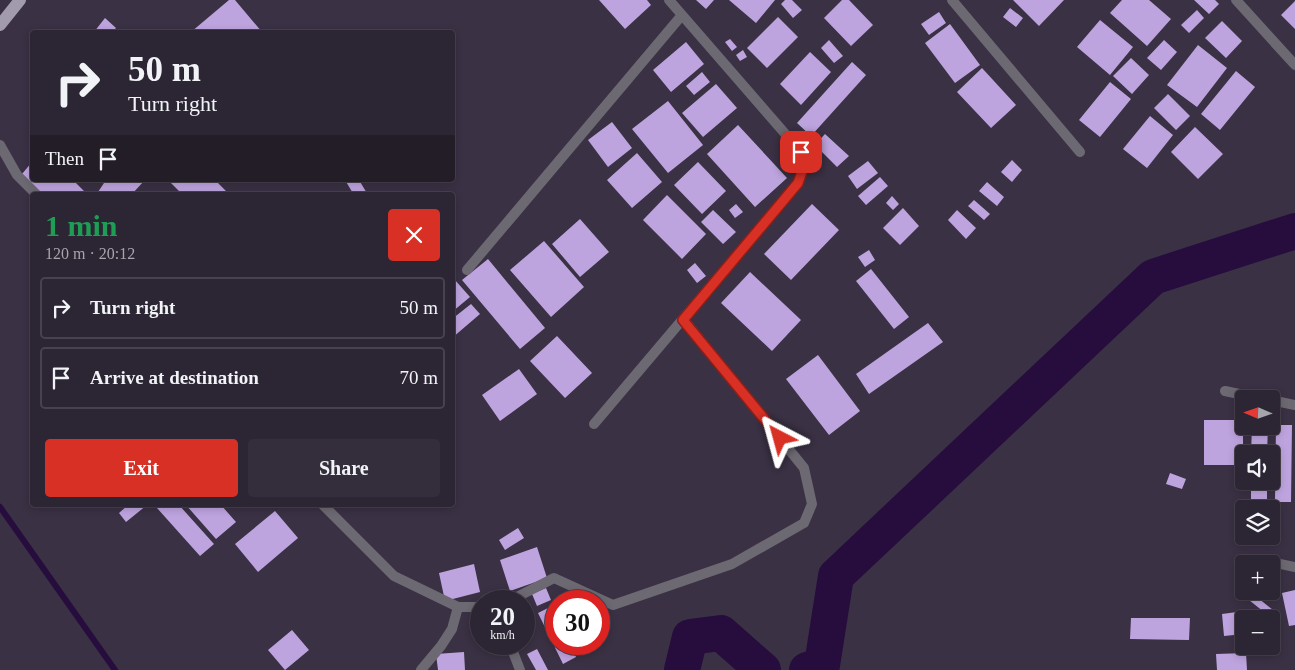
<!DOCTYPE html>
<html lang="en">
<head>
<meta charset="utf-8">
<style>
	:root { --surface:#2c2533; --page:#342d3b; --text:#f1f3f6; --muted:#a6a5ac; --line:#48424e; --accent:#d93025 }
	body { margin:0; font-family:"Times New Roman",serif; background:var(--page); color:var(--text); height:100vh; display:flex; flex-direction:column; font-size:19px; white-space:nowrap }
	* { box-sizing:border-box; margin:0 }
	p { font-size:16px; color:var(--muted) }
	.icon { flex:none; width:28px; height:28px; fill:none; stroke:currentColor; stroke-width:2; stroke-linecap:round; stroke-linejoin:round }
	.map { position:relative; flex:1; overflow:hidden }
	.drawer { position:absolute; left:30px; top:192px; width:425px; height:315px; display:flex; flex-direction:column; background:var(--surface); border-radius:5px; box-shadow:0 2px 8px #0003,0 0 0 1px var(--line) }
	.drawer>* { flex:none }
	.hud { position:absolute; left:30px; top:30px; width:425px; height:152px; border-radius:5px; box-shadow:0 2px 8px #0003,0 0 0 1px var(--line); background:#2c2533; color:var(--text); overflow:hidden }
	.needle { width:32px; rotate:272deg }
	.buttons { position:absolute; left:1235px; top:390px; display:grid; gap:10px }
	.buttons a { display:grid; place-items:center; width:45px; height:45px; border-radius:5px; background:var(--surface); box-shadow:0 2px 8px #0003,0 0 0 1px var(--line); font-size:25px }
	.speed { position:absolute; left:470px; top:590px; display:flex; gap:10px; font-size:25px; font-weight:700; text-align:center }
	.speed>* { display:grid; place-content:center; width:65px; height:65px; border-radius:50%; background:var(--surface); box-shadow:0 2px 8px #0003,0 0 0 1px var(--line); line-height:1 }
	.speed small { font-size:12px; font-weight:400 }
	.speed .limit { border:8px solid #d22; background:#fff; color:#111 }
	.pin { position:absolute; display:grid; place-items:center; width:42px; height:42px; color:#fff; margin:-21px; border-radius:10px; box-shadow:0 2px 8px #0006 }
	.me { position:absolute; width:55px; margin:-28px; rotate:321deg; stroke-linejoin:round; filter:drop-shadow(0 0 4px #0008) }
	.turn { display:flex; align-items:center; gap:18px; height:105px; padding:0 15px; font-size:22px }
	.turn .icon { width:65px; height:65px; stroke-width:2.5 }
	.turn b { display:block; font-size:35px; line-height:42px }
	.then { display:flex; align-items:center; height:48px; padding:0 15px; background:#0003; gap:10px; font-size:19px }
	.round { display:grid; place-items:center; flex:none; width:52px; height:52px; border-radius:5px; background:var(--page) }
	.summary { display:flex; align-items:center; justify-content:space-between; height:85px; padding:0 15px }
	h1 { font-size:30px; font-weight:700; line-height:38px; color:#1e9e55 }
	.cta { display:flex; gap:10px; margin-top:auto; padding:10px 15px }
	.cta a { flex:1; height:58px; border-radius:5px; background:var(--accent); color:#fff; font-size:20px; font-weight:700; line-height:58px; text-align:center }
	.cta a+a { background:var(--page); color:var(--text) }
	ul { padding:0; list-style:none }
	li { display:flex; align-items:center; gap:15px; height:62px; margin:0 10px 8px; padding:0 5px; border:2px solid var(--line); border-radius:5px }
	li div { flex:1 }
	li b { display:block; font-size:19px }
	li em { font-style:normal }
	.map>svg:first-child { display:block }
</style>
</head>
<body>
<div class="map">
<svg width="1295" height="670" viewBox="0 0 1295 670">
	<rect width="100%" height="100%" fill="#3a3144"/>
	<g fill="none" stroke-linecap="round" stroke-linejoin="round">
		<path stroke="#260d3d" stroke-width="6" d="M0,507L115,670"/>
		<path stroke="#260d3d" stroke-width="36" d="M682,670L690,637L721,633L763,670
			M807,670L822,665L836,576L1153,277L1295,231"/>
	</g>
	<path fill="#bea4df" d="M229,0H235L262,32H191Z
		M599,0H647L651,5L625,29Z
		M696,0H714L706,9Z
		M729,0H775L756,23Z
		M785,0H792L802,10L793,18L781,4Z
		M842,0H849L873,25L851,46L824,18Z
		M1013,0H1064L1039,26Z
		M1122,0H1149L1171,19L1147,46L1110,13Z
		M1194,0H1215L1219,4L1209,14Z
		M1295,1V29L1281,15Z
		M1010,8L1023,18L1016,27L1003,17Z
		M1197,10L1204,18L1189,33L1181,25Z
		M939,12L946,23L929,35L921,24Z
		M778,17L798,37L767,68L747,48Z
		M105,18L116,28L112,32H94Z
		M1100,20L1133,47L1110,75L1077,47Z
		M1222,21L1242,41L1226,58L1205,38Z
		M950,24L980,65L955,83L925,43Z
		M730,39L737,47L732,51L725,42Z
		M829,40L843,56L834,63L821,48Z
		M1164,40L1177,52L1161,70L1147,58Z
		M686,42L704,64L671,92L653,70Z
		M1198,45L1227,68L1197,107L1167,85Z
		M743,50L747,57L740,61L736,55Z
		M810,52L831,72L801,105L780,84Z
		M1131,58L1149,75L1132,94L1113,76Z
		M852,62L866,75L811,136L797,123Z
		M982,68L1016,105L991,128L957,92Z
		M1236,71L1255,87L1220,130L1201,114Z
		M702,72L710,82L694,95L686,86Z
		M1110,82L1131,99L1100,137L1079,120Z
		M716,84L737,108L703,137L682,113Z
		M1168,94L1190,116L1176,130L1154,108Z
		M668,101L703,145L668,173L632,129Z
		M1150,116L1173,135L1147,168L1123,149Z
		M612,122L632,148L608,167L588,140Z
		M738,125L787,178L755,207L707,154Z
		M1195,127L1223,154L1198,179L1171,152Z
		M825,134L849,156L837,167L815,145Z
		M637,153L662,182L632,208L607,180Z
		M1012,160L1022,170L1012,182L1001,172Z
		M868,161L878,173L857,189L848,176Z
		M32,162V180H73L88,195H43L22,174Z
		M698,162L726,191L702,214L674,185Z
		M880,177L888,186L866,205L858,196Z
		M106,180H145L131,195H96Z
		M171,180H215L229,194L183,195L170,182Z
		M345,180H359L368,195H354Z
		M987,182L1004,197L997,206L979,191Z
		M667,195L706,234L682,259L643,220Z
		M892,196L899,204L893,210L886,203Z
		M974,200L990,214L984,220L968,206Z
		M736,204L743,212L735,218L729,210Z
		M812,204L839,230L791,280L764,254Z
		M903,208L919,226L900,245L883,228Z
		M713,210L736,232L723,244L701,222Z
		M957,210L976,228L966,239L948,220Z
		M580,219L609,252L580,277L552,244Z
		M544,241L584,287L551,317L510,270Z
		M869,250L875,260L865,267L858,257Z
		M488,259L545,328L520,349L462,280Z
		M695,263L706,276L697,283L687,270Z
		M871,269L909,317L894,329L856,281Z
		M750,272L801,320L772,351L721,303Z
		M455,280L470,297L452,312V282Z
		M471,304L480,314L452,338V319Z
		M928,323L943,342L869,394L856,374Z
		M557,336L592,373L565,398L530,361Z
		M818,355L860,411L829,435L786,379Z
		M519,369L537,394L500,421L482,395Z
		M1204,420H1243V465H1204Z
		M1276,425H1292L1291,502H1275Z
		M1252,426H1268L1267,454H1251Z
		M1170,473L1186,479L1182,489L1166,484Z
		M1251,481H1267V502H1251Z
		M128,505H147L126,522L119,513Z
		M160,505H179L214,544L200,556L157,508Z
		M186,505H221L236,522L216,539Z
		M275,511L298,538L258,572L235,544Z
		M518,528L524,538L505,550L499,540Z
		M537,547L547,578L510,591L500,560Z
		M474,564L480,592L445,601L439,573Z
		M546,588L551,600L537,606L532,594Z
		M1295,590V625L1289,626L1282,593Z
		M1253,594L1273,610L1269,616L1249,600Z
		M552,606L556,616V644H570L576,657L563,664L538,613Z
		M1252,610L1253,619H1244V634L1224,636L1222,614Z
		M1131,618H1190L1189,640L1130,639Z
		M292,630L309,650L285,670L268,650Z
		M537,649L548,670H536L527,654Z
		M464,652L465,670H438L436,654Z
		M1246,653L1247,670H1217L1216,654Z"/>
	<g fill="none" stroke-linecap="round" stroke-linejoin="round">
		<path stroke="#6d6972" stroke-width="10" d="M952,0L1080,152
			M1236,0L1295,65
			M0,145L17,175L37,195
			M467,270L682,15
			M1225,391L1263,399
			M1271,400L1295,405
			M594,424L798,183L804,166L801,152L669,0
			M323,505L394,576L458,607H481
			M1257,559L1295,567
			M509,601L554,578L613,605L732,564L804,523L812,504L804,468L683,319
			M510,644L520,670
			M421,670L441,646L452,629L458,607"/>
		<path stroke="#a29aad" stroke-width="12" d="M0,25L20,0"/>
	</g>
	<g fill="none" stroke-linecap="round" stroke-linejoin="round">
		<g stroke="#8d1f18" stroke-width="12">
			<path id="route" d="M780,438L683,320L798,183L804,166L801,152"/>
		</g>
		<use href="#route" stroke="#d93025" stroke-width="9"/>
	</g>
</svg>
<div class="buttons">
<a><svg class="needle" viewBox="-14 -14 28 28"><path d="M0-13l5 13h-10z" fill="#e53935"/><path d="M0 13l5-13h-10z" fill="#a6a5ac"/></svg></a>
<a><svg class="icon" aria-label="sound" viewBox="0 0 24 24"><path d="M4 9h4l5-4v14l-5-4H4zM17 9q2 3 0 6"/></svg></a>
<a><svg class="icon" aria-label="layers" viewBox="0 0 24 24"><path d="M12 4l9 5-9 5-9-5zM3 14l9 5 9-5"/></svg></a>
<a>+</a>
<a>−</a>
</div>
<div class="speed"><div>20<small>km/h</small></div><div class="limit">30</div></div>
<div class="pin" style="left:801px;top:152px;background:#d93025"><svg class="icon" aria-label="arrive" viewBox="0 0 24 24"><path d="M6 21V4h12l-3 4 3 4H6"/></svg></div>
<svg class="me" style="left:780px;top:438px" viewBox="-20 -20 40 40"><path d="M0-17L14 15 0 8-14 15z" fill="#d93025" stroke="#fff" stroke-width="4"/></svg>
<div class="hud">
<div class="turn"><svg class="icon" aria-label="right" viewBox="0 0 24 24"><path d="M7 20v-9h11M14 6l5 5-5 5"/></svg><div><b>50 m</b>Turn right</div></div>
<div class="then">Then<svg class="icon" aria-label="arrive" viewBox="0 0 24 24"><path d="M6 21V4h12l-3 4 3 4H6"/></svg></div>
</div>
<section class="drawer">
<div class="summary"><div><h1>1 min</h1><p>120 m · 20:12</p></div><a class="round" style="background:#d93025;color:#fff"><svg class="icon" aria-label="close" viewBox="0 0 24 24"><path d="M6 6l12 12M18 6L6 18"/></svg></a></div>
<ul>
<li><svg class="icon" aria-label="right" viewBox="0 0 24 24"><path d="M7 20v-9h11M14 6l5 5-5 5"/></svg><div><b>Turn right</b></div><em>50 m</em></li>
<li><svg class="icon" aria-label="arrive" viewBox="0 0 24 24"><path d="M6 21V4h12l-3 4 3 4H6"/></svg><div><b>Arrive at destination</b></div><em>70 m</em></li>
</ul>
<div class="cta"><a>Exit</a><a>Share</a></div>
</section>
</div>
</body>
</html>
